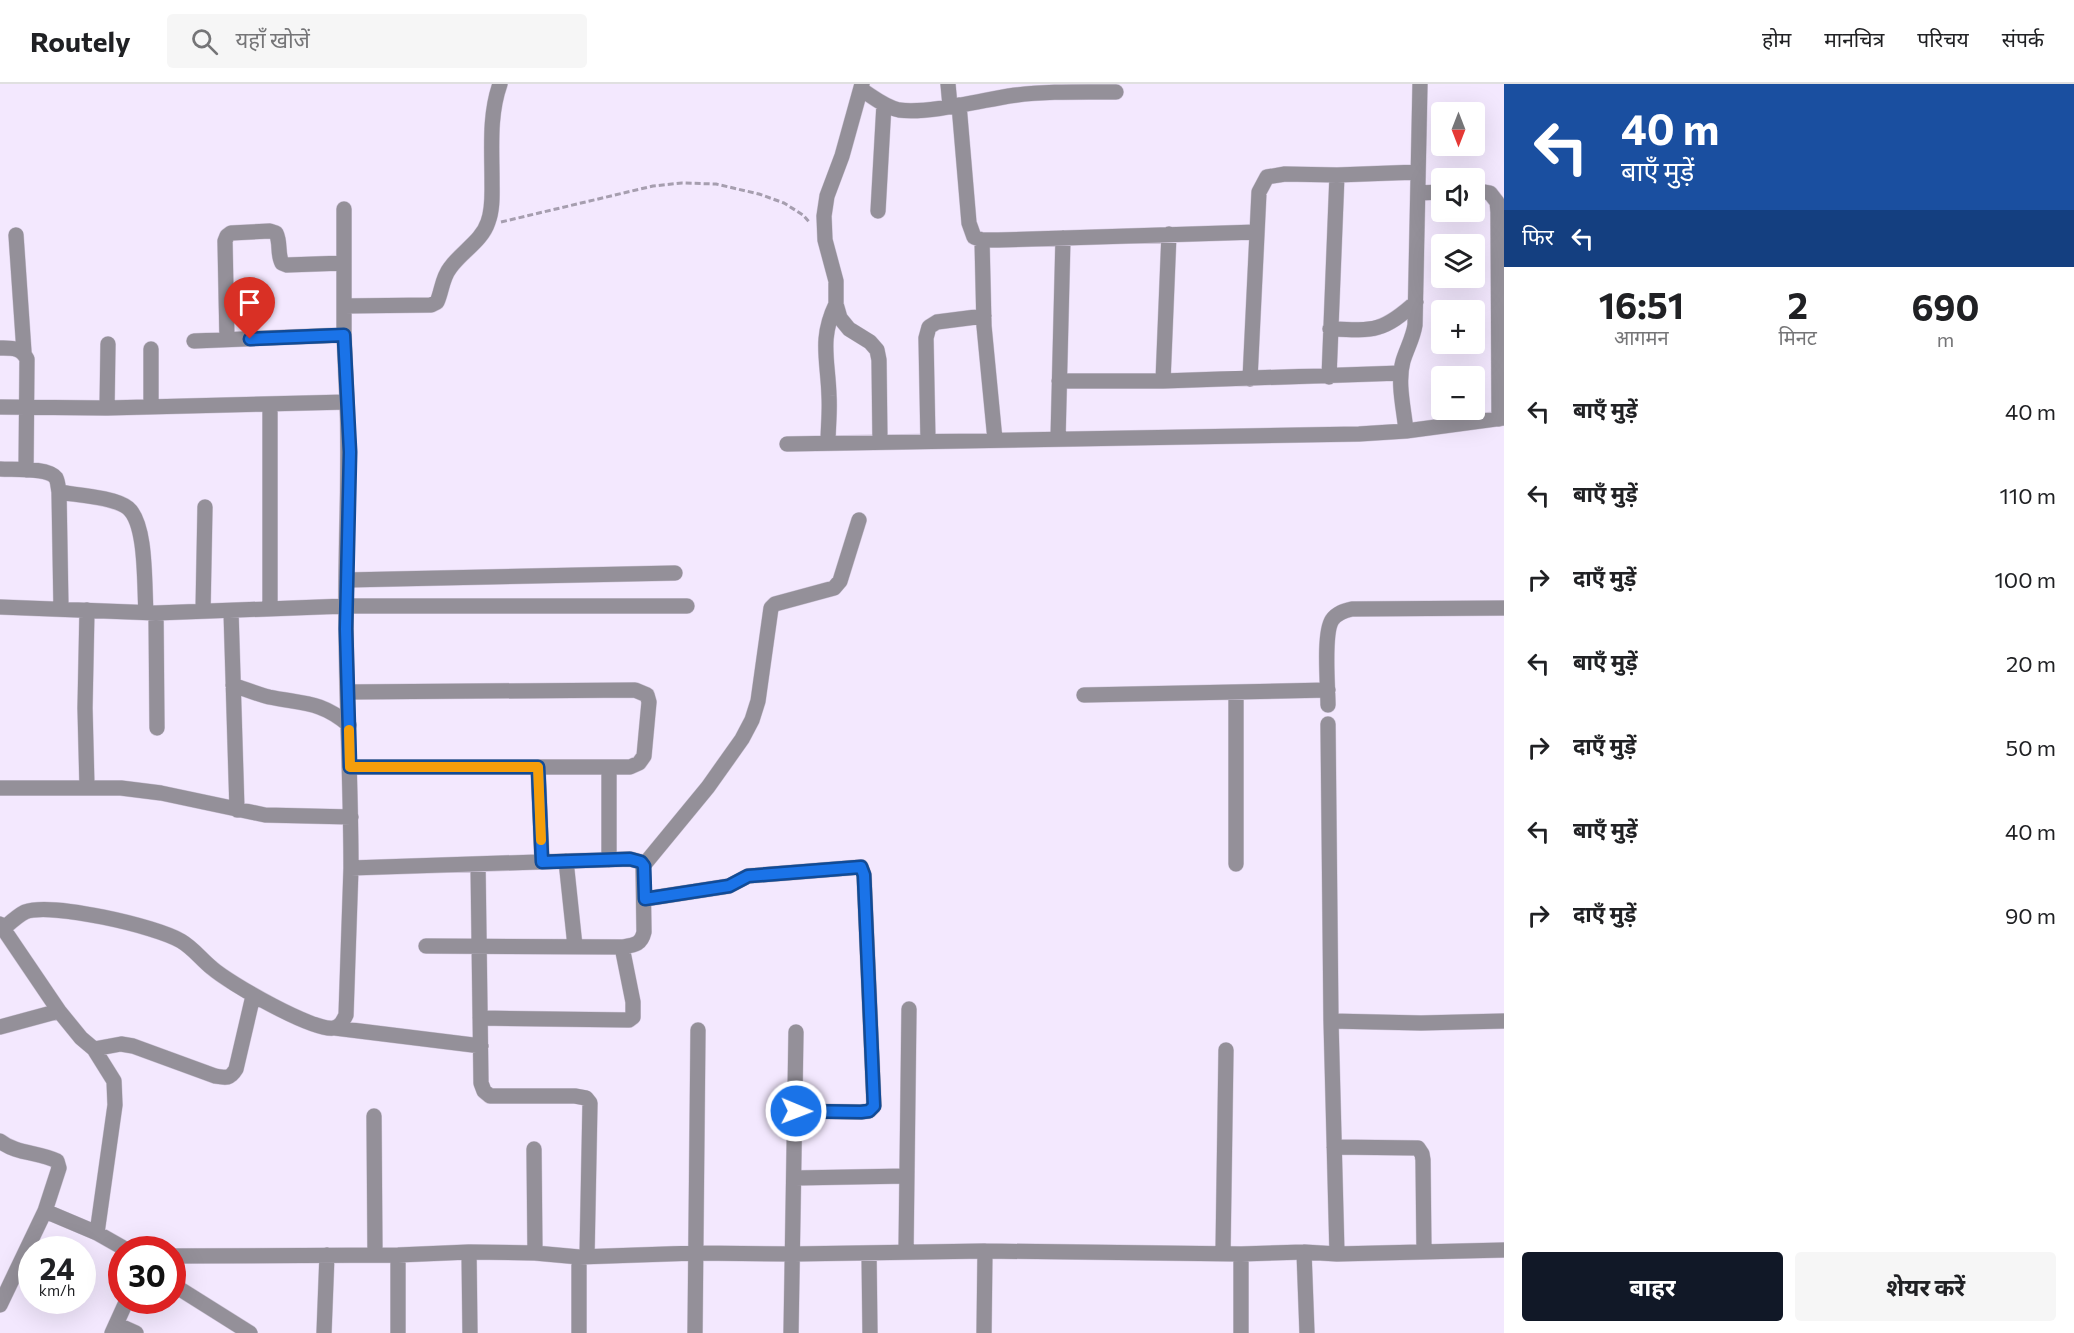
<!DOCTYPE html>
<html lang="hi">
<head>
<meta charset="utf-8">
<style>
	:root { --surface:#fff; --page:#f6f6f6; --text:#202124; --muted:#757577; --line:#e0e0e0; --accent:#111827 }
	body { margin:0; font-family:Commissioner,"Noto Sans Devanagari",sans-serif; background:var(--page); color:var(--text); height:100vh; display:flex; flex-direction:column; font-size:22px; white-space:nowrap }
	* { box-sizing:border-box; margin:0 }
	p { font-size:20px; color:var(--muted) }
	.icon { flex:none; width:33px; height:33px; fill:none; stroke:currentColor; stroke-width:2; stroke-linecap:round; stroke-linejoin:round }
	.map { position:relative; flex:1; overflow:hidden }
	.details { display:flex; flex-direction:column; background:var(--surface); width:570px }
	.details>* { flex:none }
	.top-card { background:#1a4fa0; color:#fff; overflow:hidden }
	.needle { width:39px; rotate:180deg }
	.fabs { position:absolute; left:1431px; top:18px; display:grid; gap:12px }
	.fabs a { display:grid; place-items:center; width:54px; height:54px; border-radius:6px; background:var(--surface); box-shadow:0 6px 24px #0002; font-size:30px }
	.speed { position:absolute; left:18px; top:1152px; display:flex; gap:12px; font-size:30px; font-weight:700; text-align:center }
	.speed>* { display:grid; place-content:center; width:78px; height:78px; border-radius:50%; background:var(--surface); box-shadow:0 6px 24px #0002; line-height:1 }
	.speed small { font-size:15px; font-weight:400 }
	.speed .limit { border:9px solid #d22; background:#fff; color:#111 }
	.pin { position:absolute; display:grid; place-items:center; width:51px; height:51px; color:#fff; margin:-62px -26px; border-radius:50% 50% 50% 0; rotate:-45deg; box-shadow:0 0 6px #0007 }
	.pin .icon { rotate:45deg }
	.me { position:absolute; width:66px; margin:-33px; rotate:91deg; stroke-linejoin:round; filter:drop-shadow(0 0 4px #0008) }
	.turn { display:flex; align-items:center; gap:21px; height:126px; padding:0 18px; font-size:27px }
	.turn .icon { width:78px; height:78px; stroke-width:2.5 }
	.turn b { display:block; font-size:42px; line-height:51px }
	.then { display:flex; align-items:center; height:57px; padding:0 18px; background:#0003; gap:12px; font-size:22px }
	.eta { display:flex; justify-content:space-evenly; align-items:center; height:102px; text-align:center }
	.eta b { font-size:36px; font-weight:700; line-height:42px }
	.action { display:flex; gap:12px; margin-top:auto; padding:12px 18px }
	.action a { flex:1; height:69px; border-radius:6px; background:var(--accent); color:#fff; font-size:24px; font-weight:700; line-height:69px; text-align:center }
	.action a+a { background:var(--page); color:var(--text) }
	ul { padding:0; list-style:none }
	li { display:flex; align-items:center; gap:18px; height:84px; padding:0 18px }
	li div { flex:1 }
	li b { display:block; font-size:22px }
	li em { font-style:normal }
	header { display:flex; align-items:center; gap:36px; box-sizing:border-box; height:84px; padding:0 30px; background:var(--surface); border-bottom:2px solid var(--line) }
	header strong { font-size:28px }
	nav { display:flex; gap:33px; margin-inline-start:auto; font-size:21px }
	.search { width:420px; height:54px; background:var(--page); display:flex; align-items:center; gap:15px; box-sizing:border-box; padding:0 21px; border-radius:6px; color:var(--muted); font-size:22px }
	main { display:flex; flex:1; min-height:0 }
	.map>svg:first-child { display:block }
</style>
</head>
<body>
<header>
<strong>Routely</strong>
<div class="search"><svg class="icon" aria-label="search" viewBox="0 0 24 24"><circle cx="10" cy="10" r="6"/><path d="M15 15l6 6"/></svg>यहाँ खोजें</div>
<nav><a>होम</a><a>मानचित्र</a><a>परिचय</a><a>संपर्क</a></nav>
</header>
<main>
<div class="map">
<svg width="1504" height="1249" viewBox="0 0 1504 1249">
	<rect width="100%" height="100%" fill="#f3e8fe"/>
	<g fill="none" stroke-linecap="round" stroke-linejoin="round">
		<g stroke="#cfc5d9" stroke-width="16">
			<path id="minor" d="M862,0L842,72L827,112L824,132L825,156L836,197V220L840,234L849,245L870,258L877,266L879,276L880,358
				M948,0L950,22
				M862,6C873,13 885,23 899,26C927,30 979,17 1009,12C1044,7 1080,8 1116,8
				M959,21L969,139L974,153L982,156H998L1257,148
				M1474,106L1490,109L1497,118L1498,128L1499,335
				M1418,109L1442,108
				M344,125V251L347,318
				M878,127L884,20
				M1169,150L1163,297L1401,289
				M16,151L24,268
				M982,156L984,242L995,356
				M344,222L431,221L437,218C442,207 442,194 450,184C461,168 482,157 488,138C493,125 492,110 492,97C492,64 489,31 500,0
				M1330,245C1374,247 1383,248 1416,218
				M227,256L225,157L227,152L231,149L270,147L276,149C281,159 277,170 282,179L287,181L344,179
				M194,257L344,251
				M0,264C12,264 21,263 27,275L26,386
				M151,265V322
				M1329,293L1337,91
				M1250,295L1259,108L1267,93L1285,90L1337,91L1418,88
				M1059,297H1163
				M0,323L107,324L347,318C350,389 345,461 346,532C346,616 351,700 351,784L630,775L641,778L643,782L644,848C641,861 634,861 622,863L426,862
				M107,324L108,260
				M1406,347C1404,325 1397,299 1403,277C1407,264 1413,254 1415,241L1420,0
				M1058,355L1063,154
				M928,357L926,254L929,243L937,238L984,232
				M828,359C828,344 830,328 829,312C828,276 819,255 836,220
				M787,360L1359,350L1406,347L1504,334
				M0,385C13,386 48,383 56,394C58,398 58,403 59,408C76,411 115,413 128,424C147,440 144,502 146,528
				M59,408L61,524
				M347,496L675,489
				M0,523L156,529L346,522H687
				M270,525V321
				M87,526L85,624L87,703
				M203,527L205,423
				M231,527L237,726
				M156,529L157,644
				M233,601C245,605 257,610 269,613C303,620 321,617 349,641
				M348,608L635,606L647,611L649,618L644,672L639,679L630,683H350
				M1084,611L1328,606
				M1328,621C1328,603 1323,550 1332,536C1337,529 1344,527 1352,525L1504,524
				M1328,640L1331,937L1337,1170
				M538,683L542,778
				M609,683V776
				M0,704H121L161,709L265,731L351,733
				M566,777L575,862
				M478,780L481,999L484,1007L490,1012H575L586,1014L590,1019L587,1172
				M1236,780V608
				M643,782L708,703L742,655L752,636L758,617L771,524L775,520L834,504L840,497L859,436
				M645,815L729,802L748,792L861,783L864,791L874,1022L869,1027L861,1028L796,1027
				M0,840L59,927L81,954L94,965L114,997L115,1021L97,1149
				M3,845C10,839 17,832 25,828C51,818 156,842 181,857C193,864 201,875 212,884C229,899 314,948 334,944C341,942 343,937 346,931L351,784
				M480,934L629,936L633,933V918L622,863
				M1331,937L1421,939L1504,937
				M0,943L59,927
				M335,944L481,962
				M94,965L121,960L133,962L215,992C226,994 230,995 236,985L253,912
				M374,1032L375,1170
				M0,1057C16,1070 39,1068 57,1077L59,1084L45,1127L0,1221
				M1334,1063L1418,1064L1422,1070L1423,1076L1424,1168
				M534,1065L535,1169
				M795,1094L907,1092
				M45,1127L97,1149L127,1166
				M469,1168L470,1249
				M906,1168L909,925
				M1223,1168L1226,966
				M1304,1168L1307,1249
				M869,1169L870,1249
				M1241,1170V1249
				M398,1171V1249
				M172,1172L398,1171L469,1168L535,1169L579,1173L696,1169L794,1170L985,1167L1241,1170L1304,1168L1337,1170L1504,1166
				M579,1173V1249
				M172,1200L250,1249
				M116,1240L136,1249
				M112,1249L127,1216
				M324,1249L327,1171
				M695,1249L698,946
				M791,1249L796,948
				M984,1249L985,1167"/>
		</g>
		<path stroke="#a69eaf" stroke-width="3" stroke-dasharray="6 3" stroke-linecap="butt" d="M501,138L653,102L682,99L716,100L759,110L784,119L803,131L810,139"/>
		<use href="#minor" stroke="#949099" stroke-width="15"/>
	</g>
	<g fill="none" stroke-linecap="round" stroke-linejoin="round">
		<g stroke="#114b97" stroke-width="15">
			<path id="route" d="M250,255L344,251L350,368L346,545L350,683H538L542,778L630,775L641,778L644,782L645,815L729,802L748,792L861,783L864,791L874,1022L869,1027L861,1028L796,1027"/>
		</g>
		<use href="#route" stroke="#1a73e8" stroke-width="10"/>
		<path stroke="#f59e0b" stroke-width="10" d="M349,646L350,683H538L541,756"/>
	</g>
</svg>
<div class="fabs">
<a><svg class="needle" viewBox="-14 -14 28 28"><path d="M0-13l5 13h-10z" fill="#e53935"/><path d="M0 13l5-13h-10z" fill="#757577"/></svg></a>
<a><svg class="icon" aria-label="sound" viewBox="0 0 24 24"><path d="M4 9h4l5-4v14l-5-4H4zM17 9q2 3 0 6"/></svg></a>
<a><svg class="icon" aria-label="layers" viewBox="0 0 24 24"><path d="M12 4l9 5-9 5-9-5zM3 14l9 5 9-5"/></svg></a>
<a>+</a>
<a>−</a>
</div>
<div class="speed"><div>24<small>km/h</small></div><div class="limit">30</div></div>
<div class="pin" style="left:250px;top:255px;background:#d93025"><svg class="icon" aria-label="arrive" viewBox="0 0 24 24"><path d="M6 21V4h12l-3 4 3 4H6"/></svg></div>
<svg class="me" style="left:796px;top:1027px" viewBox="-20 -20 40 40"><circle r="17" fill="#1a73e8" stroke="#fff" stroke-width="3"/><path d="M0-11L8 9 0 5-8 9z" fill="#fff"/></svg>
</div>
<section class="details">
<div class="top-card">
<div class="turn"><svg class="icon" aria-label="left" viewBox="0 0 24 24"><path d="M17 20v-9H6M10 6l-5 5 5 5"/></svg><div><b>40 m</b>बाएँ मुड़ें</div></div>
<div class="then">फिर<svg class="icon" aria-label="left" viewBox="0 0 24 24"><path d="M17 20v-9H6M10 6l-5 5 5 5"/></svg></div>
</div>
<div class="eta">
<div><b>16:51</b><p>आगमन</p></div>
<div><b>2</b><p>मिनट</p></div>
<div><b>690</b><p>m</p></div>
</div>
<ul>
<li><svg class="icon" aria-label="left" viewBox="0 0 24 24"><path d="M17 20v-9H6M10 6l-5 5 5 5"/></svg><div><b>बाएँ मुड़ें</b></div><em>40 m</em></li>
<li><svg class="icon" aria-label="left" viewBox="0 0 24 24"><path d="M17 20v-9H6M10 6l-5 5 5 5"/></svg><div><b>बाएँ मुड़ें</b></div><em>110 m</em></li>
<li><svg class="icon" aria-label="right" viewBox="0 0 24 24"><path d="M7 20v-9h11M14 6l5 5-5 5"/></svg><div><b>दाएँ मुड़ें</b></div><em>100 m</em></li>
<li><svg class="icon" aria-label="left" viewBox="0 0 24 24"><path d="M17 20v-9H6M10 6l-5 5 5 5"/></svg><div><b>बाएँ मुड़ें</b></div><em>20 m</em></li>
<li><svg class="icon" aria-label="right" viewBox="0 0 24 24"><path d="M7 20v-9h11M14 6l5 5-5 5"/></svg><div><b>दाएँ मुड़ें</b></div><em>50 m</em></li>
<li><svg class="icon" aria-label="left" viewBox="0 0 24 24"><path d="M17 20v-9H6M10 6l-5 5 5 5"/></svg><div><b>बाएँ मुड़ें</b></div><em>40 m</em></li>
<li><svg class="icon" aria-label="right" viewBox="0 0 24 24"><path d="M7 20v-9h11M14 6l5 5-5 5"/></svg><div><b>दाएँ मुड़ें</b></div><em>90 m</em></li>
</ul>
<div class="action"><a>बाहर</a><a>शेयर करें</a></div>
</section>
</main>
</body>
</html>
